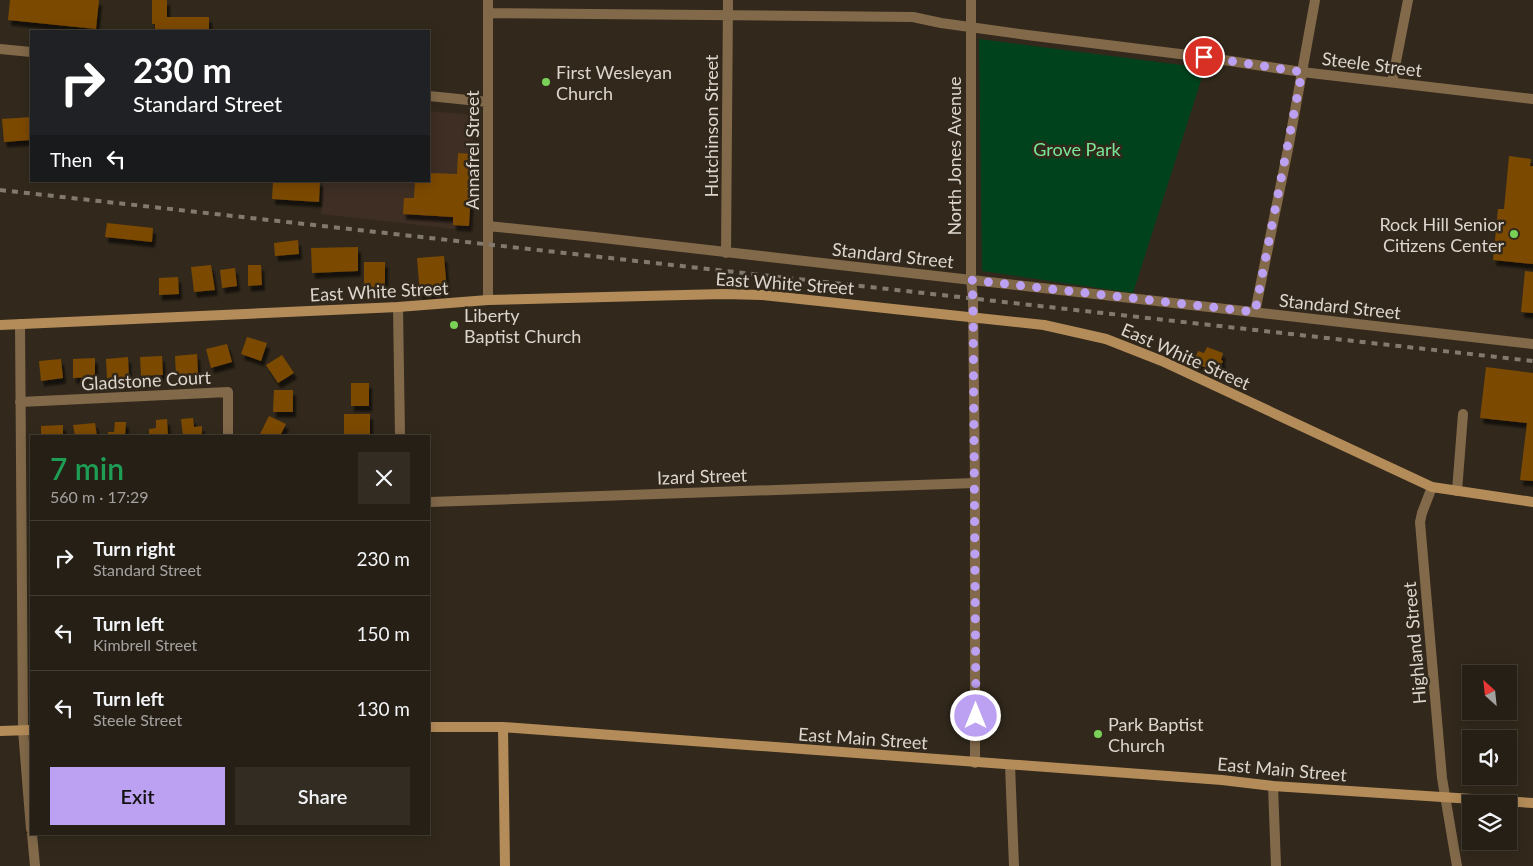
<!DOCTYPE html>
<html lang="en">
<head>
<meta charset="utf-8">
<style>
	:root { --surface:#261f15; --page:#322c22; --text:#f1f3f6; --muted:#a4a2a0; --line:#423d34; --accent:#bca0f2 }
	body { margin:0; font-family:Lato,sans-serif; background:var(--page); color:var(--text); height:100vh; display:flex; flex-direction:column; font-size:19px; white-space:nowrap }
	* { box-sizing:border-box; margin:0 }
	p { font-size:16px; color:var(--muted) }
	.icon { flex:none; width:28px; height:28px; fill:none; stroke:currentColor; stroke-width:2; stroke-linecap:round; stroke-linejoin:round }
	.map { position:relative; flex:1; overflow:hidden }
	.panel { position:absolute; left:30px; top:435px; width:400px; height:400px; display:flex; flex-direction:column; background:var(--surface); border-radius:0px; box-shadow:0 2px 12px #0003,0 0 0 1px var(--line) }
	.panel>* { flex:none }
	.guide { position:absolute; left:30px; top:30px; width:400px; height:152px; border-radius:0px; box-shadow:0 2px 12px #0003,0 0 0 1px var(--line); background:#202124; color:#fff; overflow:hidden }
	.needle { width:32px; rotate:333deg }
	.controls { position:absolute; left:1462px; top:665px; display:grid; gap:10px }
	.controls a { display:grid; place-items:center; width:55px; height:55px; border-radius:0px; background:var(--surface); box-shadow:0 2px 12px #0003,0 0 0 1px var(--line); font-size:25px }
	.pin { position:absolute; display:grid; place-items:center; width:42px; height:42px; color:#fff; margin:-21px; border:2px solid #fff; border-radius:50%; box-shadow:0 1px 5px #0007 }
	.me { position:absolute; width:55px; margin:-28px; rotate:0deg; stroke-linejoin:round; filter:drop-shadow(0 0 4px #0008) }
	.turn { display:flex; align-items:center; gap:18px; height:105px; padding:0 20px; font-size:22px }
	.turn .icon { width:65px; height:65px; stroke-width:2.5 }
	.turn b { display:block; font-size:35px; line-height:42px }
	.then { display:flex; align-items:center; height:48px; padding:0 20px; background:#0003; gap:10px; font-size:19px }
	.round { display:grid; place-items:center; flex:none; width:52px; height:52px; border-radius:0px; background:var(--page) }
	.headline { display:flex; align-items:center; justify-content:space-between; height:85px; padding:0 20px }
	h1 { font-size:30px; font-weight:600; line-height:38px; color:#1e9e55 }
	.cta { display:flex; gap:10px; margin-top:auto; padding:10px 20px }
	.cta a { flex:1; height:58px; border-radius:0px; background:var(--accent); color:#111; font-size:20px; font-weight:600; line-height:58px; text-align:center }
	.cta a+a { background:var(--page); color:var(--text) }
	ul { padding:0; list-style:none }
	li { display:flex; align-items:center; gap:15px; height:75px; padding:0 20px; border-top:1px solid var(--line) }
	li div { flex:1 }
	li b { display:block; font-size:19px }
	li em { font-style:normal }
	.map>svg:first-child { display:block }
</style>
</head>
<body>
<div class="map">
<svg width="1533" height="866" viewBox="0 0 1533 866">
	<defs>
		<filter id="shadow"><feDropShadow dx="3" dy="5.5" stdDeviation="1" flood-color="#0009"/></filter>
	</defs>
	<rect width="100%" height="100%" fill="#32291c"/>
	<path fill="#3e2e24" d="M429,111L473,115L472,231L321,214L323,181H429Z"/>
	<path fill="#00421c" d="M979,39L1205,68L1133,293L982,271Z"/>
	<path fill="#7b4a05" filter="url(#shadow)" d="M10,0H99L96,29L8,20Z
		M152,0H167V17H209V31H155V24H152Z
		M31,117V140L4,142L2,119Z
		M458,153L473,154L469,226L453,225V217L403,214L404,198H414L415,181H429V173L457,174Z
		M1509,156L1531,159L1530,166H1533V264L1493,260L1498,209H1504Z
		M273,181H320L319,202L272,199Z
		M107,223L153,228L152,242L105,237Z
		M298,240L299,254L275,256L274,243Z
		M358,247V271L312,273L311,248Z
		M444,256L447,291L420,294L417,258Z
		M364,262H385V290L364,291Z
		M211,265L215,290L194,292L191,267Z
		M248,265H261L262,285L248,286Z
		M235,268L237,286L222,288L220,270Z
		M1525,271L1533,272V313L1521,312Z
		M178,277L179,294L159,295V278Z
		M247,337L267,343L261,361L241,354Z
		M227,344L232,362L211,368L206,349Z
		M1207,347L1223,353L1221,360L1223,361L1219,372L1193,363L1198,351L1204,353Z
		M197,354L198,373L176,375L175,356Z
		M282,355L294,373L278,383L266,365Z
		M162,356L163,375L141,376L140,357Z
		M128,357L129,377L107,378L106,359Z
		M95,358V377L73,378V359Z
		M61,359L63,378L41,381L39,361Z
		M1486,367L1533,373V481L1520,480L1527,423L1480,418Z
		M351,383H369V406H351Z
		M274,390H293V412H273Z
		M344,414H370V434H344Z
		M269,416L286,424L280,436H259Z
		M193,418L194,427L202,426V436H183L181,419Z
		M167,419L168,436H149V429L156,428V420Z
		M115,422H126L125,436H108V432H114Z
		M95,423L97,436H75L73,425Z
		M63,425V436H41V426Z"/>
	<g fill="none" stroke-linecap="round" stroke-linejoin="round">
		<path stroke="#82694a" stroke-width="10" d="M488,0V300
			M971,0V280L973,298L975,483V763
			M488,13L913,17L941,23L1027,35L1204,57L1302,72L1533,99
			M0,49L31,52
			M1392,82L1408,0
			M429,96L488,102
			M488,226L594,237L1533,344
			M726,253L728,0
			M398,307L400,436
			M1255,312L1289,144L1315,0
			M20,324L23,730L31,829
			M20,402L228,392V436
			M1432,487L1422,513L1420,522L1442,778L1457,866
			M1457,491L1463,414
			M429,502L975,483
			M1010,765L1014,866
			M1273,786L1276,866
			M32,834L35,866"/>
		<path stroke="#b48c59" stroke-width="10" d="M0,325L398,307L488,300L723,294L762,295L1044,325L1106,339L1162,361L1432,487L1533,502
			M429,727H503L1222,780L1273,786L1533,803
			M503,727L505,866
			M0,731L31,730"/>
		<path stroke="#827a6f" stroke-width="4" stroke-dasharray="6 6" stroke-linecap="butt" d="M0,190L1533,361"/>
	</g>
	<g fill="none" stroke-linecap="round" stroke-linejoin="round">
		<path stroke="#bca0f2" stroke-width="9" stroke-dasharray="0 16.2" d="M976,716L973,298L971,280L1255,312L1302,72L1204,57"/>
	</g>
	<g fill="#79d157" stroke="#32291c" stroke-width="2">
		<circle cx="546" cy="82" r="5"/>
		<circle cx="1514" cy="234" r="5"/>
		<circle cx="454" cy="325" r="5"/>
		<circle cx="1098" cy="734" r="5"/>
	</g>
	<g text-anchor="middle" dominant-baseline="central" stroke-width="5" stroke-linejoin="round" paint-order="stroke">
		<g font-size="18" fill="#ddd6ce" stroke="#32291c">
			<text transform="translate(1372 64) rotate(7)">Steele Street</text>
			<text transform="translate(711 126) rotate(-90)">Hutchinson Street</text>
			<text transform="translate(472 150) rotate(-90)">Annafrel Street</text>
			<text transform="translate(954 156) rotate(-90)">North Jones Avenue</text>
			<text transform="translate(893 255) rotate(6)">Standard Street</text>
			<text transform="translate(785 283) rotate(4)">East White Street</text>
			<text transform="translate(379 291) rotate(-3)">East White Street</text>
			<text transform="translate(1340 306) rotate(6)">Standard Street</text>
			<text transform="translate(1186 356) rotate(24)">East White Street</text>
			<text transform="translate(146 380) rotate(-3)">Gladstone Court</text>
			<text transform="translate(702 476) rotate(-2)">Izard Street</text>
			<text transform="translate(1414 643) rotate(-95)">Highland Street</text>
			<text transform="translate(863 738) rotate(4)">East Main Street</text>
			<text transform="translate(1282 769) rotate(5)">East Main Street</text>
		</g>
		<g font-size="18" fill="#ddd6ce" stroke="#32291c" text-anchor="start">
			<text x="556" y="72">First Wesleyan<tspan x="556" dy="21">Church</tspan></text>
			<text x="1504" y="224" text-anchor="end">Rock Hill Senior<tspan x="1504" dy="21">Citizens Center</tspan></text>
			<text x="464" y="315">Liberty<tspan x="464" dy="21">Baptist Church</tspan></text>
			<text x="1108" y="724">Park Baptist<tspan x="1108" dy="21">Church</tspan></text>
		</g>
		<g font-size="18" fill="#78e897" stroke="#32291c">
			<text x="1077" y="149">Grove Park</text>
		</g>
	</g>
</svg>
<div class="controls">
<a><svg class="needle" viewBox="-14 -14 28 28"><path d="M0-13l5 13h-10z" fill="#e53935"/><path d="M0 13l5-13h-10z" fill="#a4a2a0"/></svg></a>
<a><svg class="icon" aria-label="sound" viewBox="0 0 24 24"><path d="M4 9h4l5-4v14l-5-4H4zM17 9q2 3 0 6"/></svg></a>
<a><svg class="icon" aria-label="layers" viewBox="0 0 24 24"><path d="M12 4l9 5-9 5-9-5zM3 14l9 5 9-5"/></svg></a>
</div>
<div class="pin" style="left:1204px;top:57px;background:#d93025"><svg class="icon" aria-label="arrive" viewBox="0 0 24 24"><path d="M6 21V4h12l-3 4 3 4H6"/></svg></div>
<svg class="me" style="left:976px;top:716px" viewBox="-20 -20 40 40"><circle r="17" fill="#bca0f2" stroke="#fff" stroke-width="3"/><path d="M0-11L8 9 0 5-8 9z" fill="#fff"/></svg>
<div class="guide">
<div class="turn"><svg class="icon" aria-label="right" viewBox="0 0 24 24"><path d="M7 20v-9h11M14 6l5 5-5 5"/></svg><div><b>230 m</b>Standard Street</div></div>
<div class="then">Then<svg class="icon" aria-label="left" viewBox="0 0 24 24"><path d="M17 20v-9H6M10 6l-5 5 5 5"/></svg></div>
</div>
<section class="panel">
<div class="headline"><div><h1>7 min</h1><p>560 m · 17:29</p></div><a class="round"><svg class="icon" aria-label="close" viewBox="0 0 24 24"><path d="M6 6l12 12M18 6L6 18"/></svg></a></div>
<ul>
<li><svg class="icon" aria-label="right" viewBox="0 0 24 24"><path d="M7 20v-9h11M14 6l5 5-5 5"/></svg><div><b>Turn right</b><p>Standard Street</p></div><em>230 m</em></li>
<li><svg class="icon" aria-label="left" viewBox="0 0 24 24"><path d="M17 20v-9H6M10 6l-5 5 5 5"/></svg><div><b>Turn left</b><p>Kimbrell Street</p></div><em>150 m</em></li>
<li><svg class="icon" aria-label="left" viewBox="0 0 24 24"><path d="M17 20v-9H6M10 6l-5 5 5 5"/></svg><div><b>Turn left</b><p>Steele Street</p></div><em>130 m</em></li>
</ul>
<div class="cta"><a>Exit</a><a>Share</a></div>
</section>
</div>
</body>
</html>
